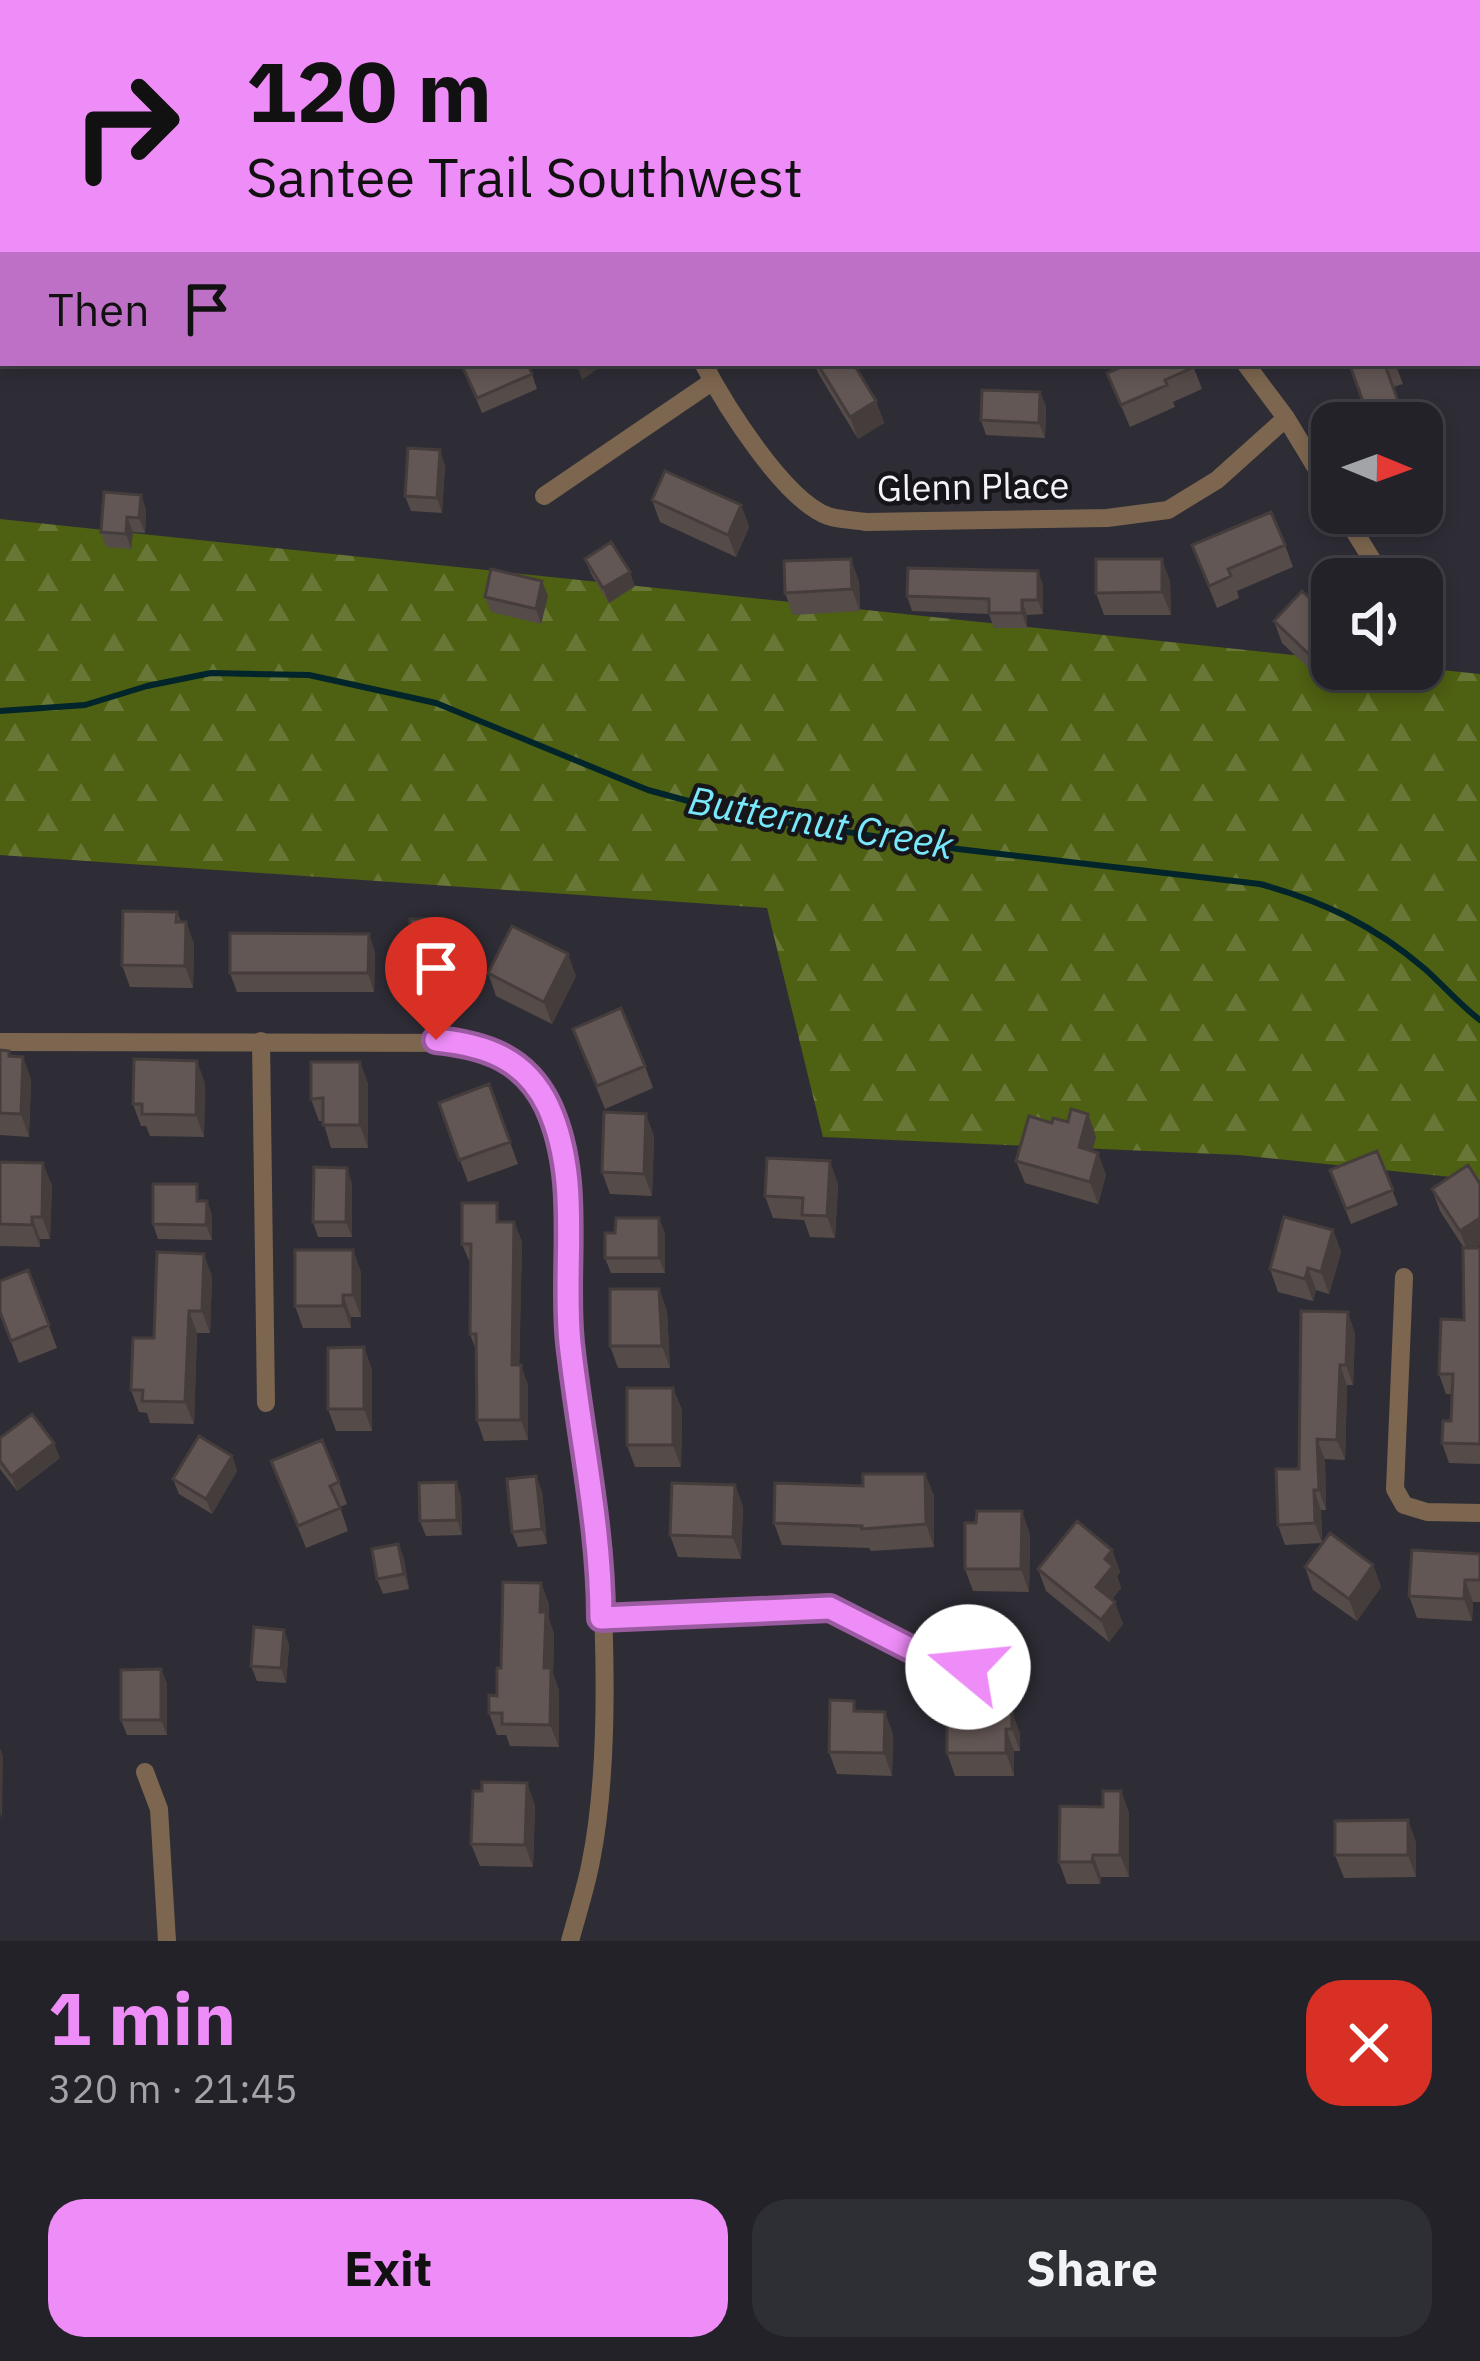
<!DOCTYPE html>
<html lang="en">
<head>
<meta charset="utf-8">
<style>
	:root { --surface:#222228; --page:#2e2f34; --text:#f1f3f6; --muted:#a2a4a8; --line:#3f3f45; --accent:#ee8cf8 }
	body { margin:0; font-family:"IBM Plex Sans",sans-serif; background:var(--page); color:var(--text); height:100vh; display:flex; flex-direction:column; font-size:45px; white-space:nowrap }
	* { box-sizing:border-box; margin:0 }
	p { font-size:39px; color:var(--muted) }
	.icon { flex:none; width:66px; height:66px; fill:none; stroke:currentColor; stroke-width:2; stroke-linecap:round; stroke-linejoin:round }
	.map { position:relative; height:1941px; overflow:hidden }
	.drawer { display:flex; flex-direction:column; background:var(--surface); flex:1 }
	.drawer>* { flex:none }
	.hud { position:absolute; left:0px; top:0px; width:1482px; height:366px; box-shadow:0 6px 18px #0003,0 0 0 3px var(--line); background:#ee8cf8; color:#111; overflow:hidden }
	.needle { width:78px; rotate:91deg }
	.fabs { position:absolute; left:1311px; top:402px; display:grid; gap:24px }
	.fabs a { display:grid; place-items:center; width:132px; height:132px; border-radius:24px; background:var(--surface); box-shadow:0 6px 18px #0003,0 0 0 3px var(--line); font-size:60px }
	.pin { position:absolute; display:grid; place-items:center; width:102px; height:102px; color:#fff; margin:-123px -51px; border-radius:50% 50% 50% 0; rotate:-45deg; box-shadow:0 0 12px #0007 }
	.pin .icon { rotate:45deg }
	.me { position:absolute; width:132px; margin:-66px; rotate:287deg; stroke-linejoin:round; filter:drop-shadow(0 0 9px #0008) }
	.turn { display:flex; align-items:center; gap:42px; height:252px; padding:0 48px; font-size:54px }
	.turn .icon { width:156px; height:156px; stroke-width:2.5 }
	.turn b { display:block; font-size:84px; line-height:102px }
	.then { display:flex; align-items:center; height:114px; padding:0 48px; background:#0003; gap:24px; font-size:45px }
	.round { display:grid; place-items:center; flex:none; width:126px; height:126px; border-radius:36px; background:var(--page) }
	.summary { display:flex; align-items:center; justify-content:space-between; height:204px; padding:0 48px }
	h1 { font-size:72px; font-weight:700; line-height:90px; color:var(--accent) }
	.action { display:flex; gap:24px; margin-top:auto; padding:24px 48px }
	.action a { flex:1; height:138px; border-radius:36px; background:var(--accent); color:#111; font-size:48px; font-weight:700; line-height:138px; text-align:center }
	.action a+a { background:var(--page); color:var(--text) }
	.map>svg:first-child { display:block }
</style>
</head>
<body>
<div class="map">
<svg width="1480" height="1941" viewBox="0 0 1480 1941">
	<defs>
		<pattern id="forest-firs" width="22" height="20" patternUnits="userSpaceOnUse" patternTransform="scale(3)"><rect width="22" height="20" fill="#4e6012"/><path d="M5 1l3.5 6h-7zM16 11l3.5 6h-7z" fill="#687735"/></pattern>
	</defs>
	<rect width="100%" height="100%" fill="#2e2d36"/>
	<path fill="url(#forest-firs)" d="M0,519L1332,659V669L1422,668L1480,674V1180L1239,1155L823,1137L767,908L0,855Z"/>
	<g fill="none" stroke-linecap="round" stroke-linejoin="round">
		<path stroke="#01252a" stroke-width="6" d="M0,711L85,705L147,686L211,673L309,675L436,703L648,790L743,816L958,849L1260,884C1323,901 1375,926 1425,969C1444,986 1460,1005 1480,1020"/>
		<path stroke="#7d664f" stroke-width="18" d="M1007,0L1009,3
			M119,3V0
			M575,3V0
			M0,236H3
			M703,363C725,405 784,500 828,516C840,520 854,520 866,522L1107,518L1168,510L1217,480L1286,418
			M1245,363L1286,418L1332,494
			M544,496L713,381
			M1343,513L1384,579
			M1422,642L1428,652
			M261,1041L266,1403
			M0,1042L466,1043C505,1054 531,1068 548,1108C582,1182 562,1264 570,1343C578,1418 596,1493 601,1569C606,1657 608,1776 591,1861C586,1888 577,1915 570,1941
			M1404,1277L1395,1489L1404,1505L1427,1512L1480,1513
			M601,1618L830,1608L936,1662L968,1667L1014,1662
			M145,1772L159,1809L167,1941"/>
	</g>
	<path fill="#554b49" d="M0,95H3V149H0Z
		M814,363H853L876,401L884,423L858,439L818,373Z
		M1192,363L1202,389L1173,402L1175,407L1130,427L1107,373Z
		M1349,363H1395L1403,384L1393,387L1405,420L1416,423H1371Z
		M463,368L532,374L537,389L482,413Z
		M1040,392L1046,407L1045,438L986,435L981,420Z
		M1422,438L1438,479L1422,486Z
		M445,465L442,513L411,511L405,496Z
		M141,495L146,510L145,533L133,532L131,549L106,547L101,532Z
		M652,500L741,505L749,527L736,557L660,522Z
		M1192,545H1285L1293,567L1237,591L1239,598L1217,608Z
		M585,559L635,586L609,603L591,574Z
		M859,581L860,611L793,615L785,593Z
		M1170,581L1171,615H1104L1096,593Z
		M1043,585V614L1027,615V628H994L989,614L912,611L907,596Z
		M548,596L541,624L491,612L485,597Z
		M1332,619V666L1320,679L1282,643L1274,621Z
		M177,912L181,922H186L194,944L193,988L130,987L122,965Z
		M443,918L448,933L449,983H437L438,992H416L410,977Z
		M369,934L375,953L374,992H237L230,973Z
		M488,973L576,976L552,1024L496,996Z
		M573,1029L645,1066L653,1088L605,1109Z
		M0,1050L9,1051L11,1056L31,1079L29,1137L0,1135Z
		M360,1062L368,1084V1148H331L323,1121H319L311,1099Z
		M205,1083L204,1137L150,1136L146,1126H141L133,1104Z
		M489,1084L518,1164L468,1182L439,1103Z
		M1088,1114L1096,1137L1092,1151L1098,1153L1106,1175L1098,1204L1025,1183L1016,1161L1052,1123L1068,1122Z
		M654,1136L652,1196L610,1194L602,1172Z
		M1377,1151L1398,1205L1351,1224L1330,1170Z
		M0,1162L52,1185L50,1239H40V1247L0,1246Z
		M352,1183V1237H318L313,1222Z
		M838,1184L835,1238L810,1237L804,1220L773,1218L765,1196Z
		M1432,1189L1476,1248H1480V1464L1449,1463L1442,1443L1451,1421L1452,1394H1446L1439,1374L1464,1320V1248L1440,1211Z
		M202,1199V1201H207L212,1216V1240L158,1239L153,1224Z
		M504,1222H514L522,1242L519,1365L528,1385V1440L484,1441L477,1420L476,1350L470,1334L471,1265L462,1244Z
		M1333,1230L1341,1252L1329,1294L1316,1290L1313,1301L1278,1292L1270,1269Z
		M615,1233H665V1273H611L605,1258Z
		M353,1250L361,1273V1317H351V1328H303L295,1306Z
		M28,1270L57,1348L19,1363L0,1313Z
		M212,1276L210,1333H197L194,1424L150,1423L147,1413L139,1412L131,1390L154,1338Z
		M659,1289L667,1311L670,1368H618L610,1346Z
		M1301,1311L1355,1333L1353,1385H1347L1345,1460L1325,1459L1326,1510H1321L1322,1543L1285,1545L1278,1525L1299,1469Z
		M364,1347L372,1370V1431H336L328,1409Z
		M673,1388L682,1410L681,1467H635L627,1445Z
		M0,1438L60,1458L17,1491L0,1469Z
		M232,1456L237,1471L212,1514L179,1494L173,1479Z
		M271,1461L339,1482L347,1504L340,1507L348,1531L306,1548Z
		M925,1474L934,1496V1547L871,1551L869,1548L782,1545L774,1523L863,1486Z
		M456,1482L461,1497L462,1535L426,1536L420,1521Z
		M735,1485L743,1507L741,1559L678,1557L670,1535Z
		M542,1491L547,1544L518,1547L512,1532Z
		M1030,1534L1029,1592L973,1591L965,1569Z
		M398,1544L404,1559L409,1589L383,1594L377,1579Z
		M1112,1550L1120,1572L1117,1576L1121,1588L1112,1599L1123,1624L1109,1642L1046,1591L1038,1569Z
		M1480,1554V1602H1473L1472,1621L1417,1618L1409,1596Z
		M1373,1565L1381,1587L1357,1621L1313,1590L1305,1567Z
		M541,1583L549,1605V1619L554,1634L553,1673L559,1691V1747L510,1746L506,1735H497L489,1713L497,1696L501,1668Z
		M284,1630L289,1645L286,1683L257,1681L251,1666Z
		M161,1669L167,1684V1735H127L121,1720Z
		M858,1711L893,1734L892,1776L837,1774L829,1752Z
		M1012,1712L1020,1734V1751H1014V1776H955L947,1753Z
		M1121,1791L1129,1813V1877H1101L1100,1884H1067L1059,1862L1103,1807Z
		M535,1805L533,1867L480,1866L471,1844Z
		M1416,1842V1877L1344,1878L1335,1855Z"/>
	<path fill="#453d3c" d="M1109,0H1139L1134,3H1110Z
		M580,363H606L582,380L577,365Z
		M1040,392L1046,407L1045,438L1039,423Z
		M876,401L884,423L858,439L850,417Z
		M440,450L445,465L442,513L437,498Z
		M141,495L146,510L145,533L139,518Z
		M741,505L749,527L736,557L728,535Z
		M127,517L133,532L131,549L126,534Z
		M851,559L859,581L860,611L852,589Z
		M1162,559L1170,581L1171,615L1162,592Z
		M1038,571L1043,585V614L1038,600Z
		M630,572L635,586L609,603L603,588Z
		M542,581L548,596L541,624L536,609Z
		M1022,600L1027,615V628L1022,613Z
		M1332,635V666L1320,679L1312,657Z
		M443,918L448,933L449,983L443,968Z
		M186,922L194,944L193,988L185,966Z
		M369,934L375,953L374,992L368,973Z
		M568,954L576,976L552,1024L544,1002Z
		M23,1057L31,1079L29,1137L21,1114Z
		M197,1061L205,1083L204,1137L196,1115Z
		M360,1062L368,1084V1148L360,1125Z
		M646,1114L654,1136L652,1196L644,1174Z
		M1088,1114L1096,1137L1087,1170L1079,1147Z
		M1098,1153L1106,1175L1098,1204L1090,1182Z
		M830,1161L838,1184L835,1238L827,1216Z
		M43,1163L52,1185L50,1239L42,1217Z
		M347,1168L352,1183V1237L346,1222Z
		M207,1201L212,1216V1240L206,1225Z
		M32,1217L40,1239V1247L32,1225Z
		M659,1218L665,1233V1273L659,1258Z
		M1480,1218V1245L1468,1253L1460,1231Z
		M514,1222L522,1242L519,1385L512,1365Z
		M1333,1230L1341,1252L1329,1294L1321,1272Z
		M353,1250L361,1273V1317L353,1295Z
		M204,1254L212,1276L210,1333L202,1311Z
		M1308,1268L1316,1290L1313,1301L1305,1279Z
		M659,1289L667,1311L670,1368L662,1346Z
		M343,1295L351,1317V1328L343,1306Z
		M189,1311L197,1333L194,1424L185,1402Z
		M1348,1312L1355,1333L1353,1385L1346,1365Z
		M364,1347L372,1370V1431L364,1409Z
		M521,1365L528,1385V1440L521,1420Z
		M1340,1365L1347,1385L1345,1460L1337,1440Z
		M673,1388L682,1410L681,1467L673,1445Z
		M1317,1439L1325,1459L1326,1510L1319,1490Z
		M54,1443L60,1458L17,1491L11,1476Z
		M232,1456L237,1471L212,1514L206,1499Z
		M925,1474L934,1496V1547L926,1524Z
		M536,1476L542,1491L547,1544L542,1529Z
		M456,1482L461,1497L462,1535L457,1520Z
		M735,1485L743,1507L741,1559L733,1537Z
		M1314,1490L1321,1510L1322,1543L1315,1523Z
		M1022,1511L1030,1534L1029,1592L1021,1569Z
		M398,1544L404,1559L409,1589L404,1574Z
		M1112,1550L1120,1572L1117,1576L1121,1588L1105,1609L1096,1587L1105,1559Z
		M1373,1565L1381,1587L1357,1621L1349,1599Z
		M1465,1580L1473,1602L1472,1621L1464,1599Z
		M541,1583L549,1605V1619L554,1634L553,1673L559,1691V1747L550,1725L544,1668L540,1612Z
		M1115,1602L1123,1624L1109,1642L1101,1620Z
		M284,1630L289,1645L286,1683L281,1668Z
		M161,1669L167,1684V1735L161,1720Z
		M885,1712L893,1734L892,1776L884,1753Z
		M1012,1712L1020,1734V1751L1012,1729Z
		M1006,1729L1014,1751V1776L1006,1753Z
		M0,1748L3,1756L2,1819L0,1813Z
		M527,1783L535,1805L533,1867L525,1845Z
		M1121,1791L1129,1813V1877L1120,1855Z
		M1408,1820L1416,1842V1877L1408,1855Z
		M1093,1855L1101,1877L1100,1884L1092,1862Z"/>
	<path fill="#635755" stroke="#453d3c" stroke-width="3" d="M15,0H49V3H15Z
		M463,0H482V3H463Z
		M647,0H684H680L679,3H647Z
		M0,95H3V127H0Z
		M0,281H3V313H0Z
		M474,363H527L532,374L477,398L463,368Z
		M817,363H853L876,401L850,417Z
		M1131,363H1192L1194,367L1165,380L1167,385L1121,405L1107,373Z
		M1349,363H1395L1386,368L1405,420L1413,416L1416,423H1385L1380,410L1368,415Z
		M982,390L1040,392L1039,423L981,420Z
		M1422,438L1431,459L1422,463Z
		M408,448L440,450L437,498L405,496Z
		M665,471L741,505L728,535L652,500Z
		M104,492L141,495L139,518L127,517L126,534L101,532Z
		M1271,512L1285,545L1228,569L1231,576L1209,586L1192,545Z
		M611,542L630,572L603,588L585,559Z
		M851,559L852,589L785,593L784,561Z
		M1096,559H1162V592L1096,593Z
		M908,568L1038,571V600H1022V613H989V599L907,596Z
		M491,569L542,581L536,609L485,597Z
		M1302,591L1332,619V635L1312,657L1274,621Z
		M123,911L177,912L176,922H186L185,966L122,965Z
		M443,918V968H432V977H410V919Z
		M512,926L568,954L544,1002L488,973Z
		M230,933L369,934L368,973H230Z
		M621,1008L645,1066L597,1086L573,1029Z
		M0,1050L9,1051V1056L23,1057L21,1114L0,1113Z
		M134,1059L197,1061L196,1115L142,1114V1104H133Z
		M311,1062H360V1125H323V1098L311,1099Z
		M489,1084L510,1142L459,1160L439,1103Z
		M1071,1109L1088,1114L1079,1147L1098,1153L1090,1182L1016,1161L1029,1116L1052,1123L1053,1118L1068,1122Z
		M604,1112L646,1114L644,1174L602,1172Z
		M1377,1151L1393,1190L1346,1209L1330,1170Z
		M767,1158L830,1161L827,1216L802,1215L803,1198L765,1196Z
		M0,1162L43,1163L42,1217H32V1225L0,1224Z
		M1468,1165L1480,1184V1218L1460,1231L1432,1189Z
		M314,1167L347,1168L346,1222H313Z
		M153,1184H197V1201H207L206,1225L153,1224Z
		M462,1203H497V1222H514L512,1365H521V1420H477L476,1334H470L471,1244H462Z
		M1284,1217L1333,1230L1321,1272L1308,1268L1305,1279L1270,1269Z
		M616,1218H659V1258H605V1233H615Z
		M1463,1248H1480V1444L1442,1443L1443,1421H1451L1453,1374H1439L1441,1319L1464,1320Z
		M295,1250H353V1295H343V1306H295Z
		M157,1252L204,1254L202,1311H189L185,1402L142,1401L143,1390H131L133,1338H154Z
		M28,1270L49,1325L11,1341L0,1312V1281Z
		M610,1289H659L662,1346H610Z
		M1301,1311L1348,1312L1346,1365H1340L1337,1440L1317,1439L1319,1490H1314L1315,1523L1278,1525L1276,1469H1299Z
		M364,1347V1409H328V1348Z
		M627,1388H673V1445H627Z
		M32,1414L54,1443L11,1476L0,1461V1438Z
		M199,1436L232,1456L206,1499L173,1479Z
		M322,1440L339,1482L330,1486L340,1508L298,1526L271,1461Z
		M863,1474H925L926,1524L862,1529V1526L774,1523L775,1483L863,1486Z
		M536,1476L542,1529L512,1532L507,1479Z
		M456,1482L457,1520L420,1521L419,1483Z
		M672,1483L735,1485L733,1537L670,1535Z
		M977,1511H1022L1021,1569H965V1523H976Z
		M1077,1521L1112,1550L1105,1559L1113,1566L1096,1587L1115,1602L1101,1620L1038,1569Z
		M1330,1533L1373,1565L1349,1599L1305,1567Z
		M398,1544L404,1574L377,1579L372,1549Z
		M1412,1550L1480,1554V1580H1465L1464,1599L1409,1596Z
		M503,1582L541,1583L540,1612H546L544,1668H551L550,1725L502,1724V1713H489V1695L497,1696V1668H501Z
		M254,1627L284,1630L281,1668L251,1666Z
		M161,1669V1720H121V1670Z
		M830,1700L854,1701V1711L885,1712L884,1753L829,1752Z
		M947,1712H1012V1729H1006V1753H947Z
		M482,1782L527,1783L525,1845L471,1844L473,1791H482Z
		M1103,1791H1121L1120,1855H1093L1092,1862H1059L1060,1806L1103,1807Z
		M1408,1820V1855H1335V1821Z"/>
	<g fill="none" stroke-linecap="round" stroke-linejoin="round">
		<g stroke="#9b5ba1" stroke-width="30">
			<path id="route" d="M436,1040C485,1045 525,1058 548,1106C582,1180 562,1265 570,1343C580,1435 601,1526 601,1618L830,1608L936,1662L968,1667"/>
		</g>
		<use href="#route" stroke="#ee8cf8" stroke-width="21"/>
	</g>
	<g text-anchor="middle" dominant-baseline="central" stroke-width="9" stroke-linejoin="round" paint-order="stroke">
		<g font-size="36" fill="#f4f3f9" stroke="#16161a">
			<text transform="translate(973 486) rotate(-1)">Glenn Place</text>
		</g>
		<g font-size="39" font-style="italic" fill="#78e8fa" stroke="#16161a">
			<text transform="translate(821 822) rotate(10)">Butternut Creek</text>
		</g>
	</g>
</svg>
<div class="fabs">
<a><svg class="needle" viewBox="-14 -14 28 28"><path d="M0-13l5 13h-10z" fill="#e53935"/><path d="M0 13l5-13h-10z" fill="#a2a4a8"/></svg></a>
<a><svg class="icon" aria-label="sound" viewBox="0 0 24 24"><path d="M4 9h4l5-4v14l-5-4H4zM17 9q2 3 0 6"/></svg></a>
</div>
<div class="pin" style="left:436px;top:1040px;background:#d93025"><svg class="icon" aria-label="arrive" viewBox="0 0 24 24"><path d="M6 21V4h12l-3 4 3 4H6"/></svg></div>
<svg class="me" style="left:968px;top:1667px" viewBox="-20 -20 40 40"><circle r="19" fill="#fff"/><path d="M0-13L10 11 0 6-10 11z" fill="#ee8cf8"/></svg>
<div class="hud">
<div class="turn"><svg class="icon" aria-label="right" viewBox="0 0 24 24"><path d="M7 20v-9h11M14 6l5 5-5 5"/></svg><div><b>120 m</b>Santee Trail Southwest</div></div>
<div class="then">Then<svg class="icon" aria-label="arrive" viewBox="0 0 24 24"><path d="M6 21V4h12l-3 4 3 4H6"/></svg></div>
</div>
</div>
<section class="drawer">
<div class="summary"><div><h1>1 min</h1><p>320 m · 21:45</p></div><a class="round" style="background:#d93025;color:#fff"><svg class="icon" aria-label="close" viewBox="0 0 24 24"><path d="M6 6l12 12M18 6L6 18"/></svg></a></div>
<div class="action"><a>Exit</a><a>Share</a></div>
</section>
</body>
</html>
